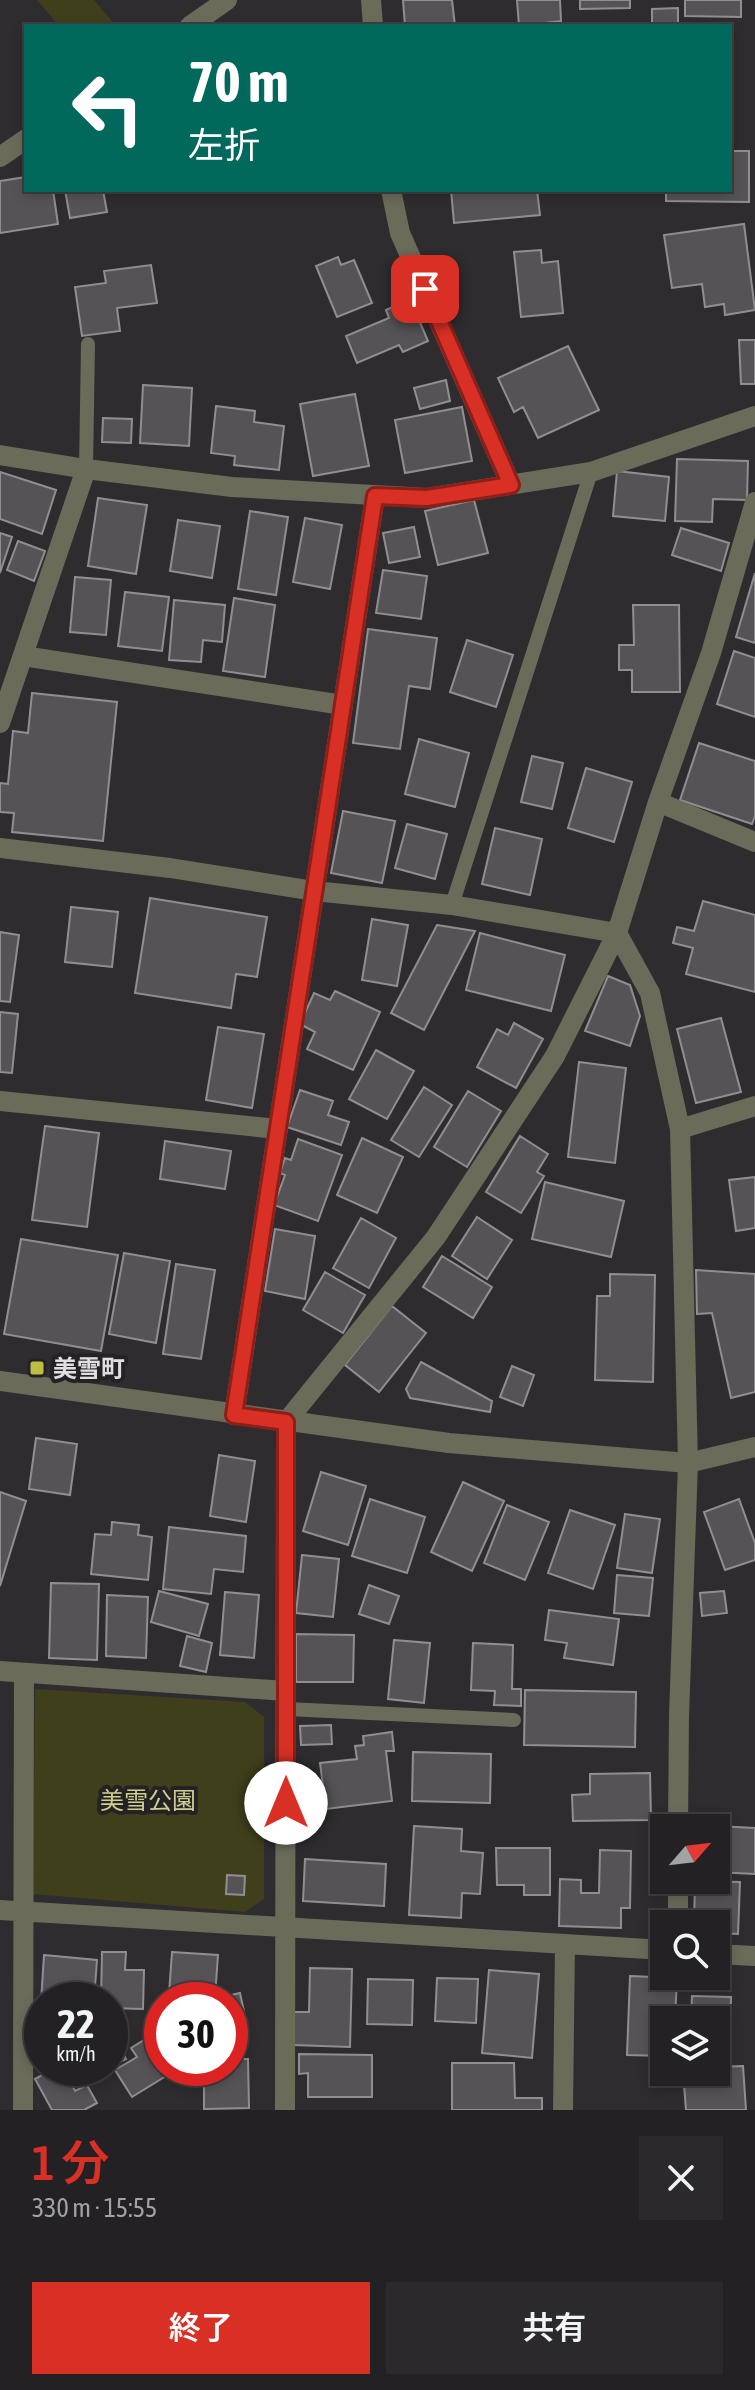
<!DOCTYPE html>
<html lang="ja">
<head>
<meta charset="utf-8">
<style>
	:root { --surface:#232123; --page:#2b292b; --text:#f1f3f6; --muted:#a3a3a6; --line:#403e41; --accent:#d93025 }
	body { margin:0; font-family:"Asap Condensed","Noto Sans JP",sans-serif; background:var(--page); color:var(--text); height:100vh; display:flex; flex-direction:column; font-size:30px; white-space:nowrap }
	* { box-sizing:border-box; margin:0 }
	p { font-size:26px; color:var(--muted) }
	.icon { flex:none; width:44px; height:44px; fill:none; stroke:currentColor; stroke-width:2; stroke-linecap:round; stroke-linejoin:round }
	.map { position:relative; height:2110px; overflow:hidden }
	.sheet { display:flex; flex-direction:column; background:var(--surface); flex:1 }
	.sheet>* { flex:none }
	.hud { position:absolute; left:24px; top:24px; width:708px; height:168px; border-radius:0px; box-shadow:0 4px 12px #0003,0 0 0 2px var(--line); background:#00695c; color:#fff; overflow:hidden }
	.needle { width:52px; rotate:62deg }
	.controls { position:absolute; left:650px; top:1814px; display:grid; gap:16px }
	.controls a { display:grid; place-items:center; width:80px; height:80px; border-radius:0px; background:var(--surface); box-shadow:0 4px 12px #0003,0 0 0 2px var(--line); font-size:40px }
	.speed { position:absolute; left:24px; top:1982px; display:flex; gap:16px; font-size:40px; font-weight:700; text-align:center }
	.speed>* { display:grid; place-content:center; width:104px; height:104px; border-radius:50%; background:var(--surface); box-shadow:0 4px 12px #0003,0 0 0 2px var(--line); line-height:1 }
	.speed small { font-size:20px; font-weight:400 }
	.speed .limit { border:12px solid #d22; background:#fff; color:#111 }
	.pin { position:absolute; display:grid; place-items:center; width:68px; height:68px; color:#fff; margin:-34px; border-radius:16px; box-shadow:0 4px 12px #0006 }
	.me { position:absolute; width:88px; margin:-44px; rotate:0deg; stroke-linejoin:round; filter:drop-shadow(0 0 6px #0008) }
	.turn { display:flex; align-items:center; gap:28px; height:168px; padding:0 32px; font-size:36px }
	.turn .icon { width:104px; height:104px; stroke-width:2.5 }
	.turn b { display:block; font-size:56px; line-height:68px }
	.round { display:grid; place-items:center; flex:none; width:84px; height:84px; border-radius:0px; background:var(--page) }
	.head { display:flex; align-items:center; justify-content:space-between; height:136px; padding:0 32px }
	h1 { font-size:48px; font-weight:600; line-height:60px; color:var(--accent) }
	.action { display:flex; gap:16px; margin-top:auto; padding:16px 32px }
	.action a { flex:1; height:92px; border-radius:0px; background:var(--accent); color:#fff; font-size:32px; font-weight:600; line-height:92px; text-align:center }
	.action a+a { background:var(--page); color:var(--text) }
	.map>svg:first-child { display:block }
</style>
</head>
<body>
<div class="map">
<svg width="755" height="2110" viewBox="0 0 755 2110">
	<rect width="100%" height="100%" fill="#2f2c2f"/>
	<path fill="#3f3f1c" d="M37,0H94L116,26H59Z
		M35,1689L245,1702L264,1717V1899L245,1912L33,1894Z"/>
	<path fill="#565356" stroke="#918e92" stroke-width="2" d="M403,0H452L455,26H405Z
		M517,0H560L561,21L519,26Z
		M580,0H630V8L580,9Z
		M685,0H741V17L685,16Z
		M678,8V25L728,23V26H652V9Z
		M730,151H749V202L666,201V190H730Z
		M26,177V190H53L58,224L0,233V181Z
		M65,190H103L107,212L70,218Z
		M451,190H537L540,215L454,223Z
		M744,224L755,310L725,315L724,304L705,307L702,284L672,288L664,235Z
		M541,250L542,263L558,261L563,313L521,317L514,252Z
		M338,257L341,265L354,260L372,303L337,317L316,266Z
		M151,265L157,303L117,308L120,331L82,336L75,287L106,283L104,271Z
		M410,299L428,341L403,352L399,345L357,363L346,336L389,318L386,310Z
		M739,340H755V384H741Z
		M568,346L599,410L538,438L523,407L514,412L498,378Z
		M446,380L450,401L420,409L414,388Z
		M143,385L192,388L189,446L140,443Z
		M355,394L369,466L313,476L300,404Z
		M216,406L255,411L254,422L284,426L279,470L234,465L235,456L211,453Z
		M462,407L472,461L405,473L395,420Z
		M103,418L132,419L131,443L102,442Z
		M677,459L748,461L747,500L713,499L712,522L675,521Z
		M617,471L669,477L665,521L613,516Z
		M0,472L56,490L42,534L0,519Z
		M98,498L147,505L136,574L88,566Z
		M474,500L488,553L438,565L425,511Z
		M250,511L288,517L276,595L238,589Z
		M305,518L342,525L330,589L293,582Z
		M178,520L220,526L212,578L170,571Z
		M414,527L420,557L389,563L383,533Z
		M681,528L729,543L721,571L672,555Z
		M0,533L12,537L0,573Z
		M18,541L45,551L34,581L7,570Z
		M383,570L427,576L421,619L376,613Z
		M755,573V643L736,637Z
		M75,577L111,580L106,635L70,632Z
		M125,592L169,597L162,651L118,646Z
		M234,598L275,605L265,677L223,671Z
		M174,600L225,605L222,642L203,640L201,662L169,660Z
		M633,605H679L680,692H632V670H619V645H634Z
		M368,629L437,638L430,689L409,686L400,749L353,743Z
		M467,640L513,655L496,707L450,692Z
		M734,651L755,658V717L717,704Z
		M32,693L117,702L103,841L12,832L14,813L0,812V783L8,784L13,731L28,733Z
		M419,739L469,753L455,807L405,794Z
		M699,743L755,761V816L752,824L680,800Z
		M532,756L563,763L552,809L521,802Z
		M586,768L632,782L614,842L568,828Z
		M343,811L395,821L382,883L331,873Z
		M407,824L447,834L435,879L395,868Z
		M495,828L542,839L530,895L482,884Z
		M150,898L267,917L257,977L236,974L231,1008L135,993Z
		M703,901L755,915V992L686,974L693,948L673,943L677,927L694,931Z
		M71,907L118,912L112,967L65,962Z
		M372,919L408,925L397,986L362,980Z
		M437,925L475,931L424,1030L391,1013Z
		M0,932L19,935L10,1002L0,1001Z
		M480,933L565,955L551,1011L466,990Z
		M608,976L630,985L640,1016L630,1046L585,1031Z
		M335,991L380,1012L353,1070L307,1049L315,1032L300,1024L314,993L330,1000Z
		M0,1012L18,1014L12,1073L0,1072Z
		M721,1018L741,1092L696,1103L677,1029Z
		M514,1023L543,1039L516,1088L477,1067L497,1029L508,1035Z
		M218,1027L264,1034L252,1108L206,1100Z
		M376,1050L414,1071L387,1119L349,1099Z
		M579,1062L626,1068L615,1163L568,1157Z
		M424,1087L452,1105L419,1157L391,1140Z
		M300,1090L333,1101L328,1115L349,1122L341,1145L287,1127Z
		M468,1091L501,1111L467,1167L434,1147Z
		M45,1126L99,1133L87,1227L32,1220Z
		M520,1136L548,1154L537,1172L544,1176L521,1213L486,1192Z
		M362,1138L403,1157L377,1213L337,1195Z
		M298,1139L342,1155L318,1221L274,1205L285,1175L280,1173L285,1158L291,1160Z
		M165,1141L231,1151L225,1189L160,1179Z
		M755,1177V1228L736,1231L729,1180Z
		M545,1182L624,1201L611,1257L532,1239Z
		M477,1217L512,1240L487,1279L452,1256Z
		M361,1218L396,1238L369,1288L333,1268Z
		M275,1229L315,1236L305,1299L265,1291Z
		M21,1239L118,1255L101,1351L4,1334Z
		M124,1253L170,1261L156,1343L109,1334Z
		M442,1256L492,1287L473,1318L423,1287Z
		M176,1264L215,1270L201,1359L163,1354Z
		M696,1270L755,1274V1392L731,1398L712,1313L697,1314Z
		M325,1272L365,1295L343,1333L303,1310Z
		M610,1274L655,1275L653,1382L595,1380L597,1296H610Z
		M392,1306L426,1333L379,1392L345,1365Z
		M421,1362L492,1401L490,1412L410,1398L406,1389Z
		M512,1366L534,1375L523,1406L500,1397Z
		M36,1438L77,1444L70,1495L29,1489Z
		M219,1455L255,1461L246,1522L210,1516Z
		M321,1472L366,1486L348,1545L303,1531Z
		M463,1482L504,1501L472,1571L431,1552Z
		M0,1492L26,1501L0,1586Z
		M370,1499L425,1517L407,1573L352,1556Z
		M739,1499L755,1543V1560L725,1570L704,1512Z
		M507,1505L549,1522L525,1580L484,1563Z
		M570,1510L615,1525L593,1589L548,1573Z
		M625,1514L660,1519L652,1573L617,1568Z
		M112,1522L139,1525L138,1535L152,1537L148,1580L91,1574L95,1534L111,1535Z
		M169,1527L246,1536L243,1572L214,1569L211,1594L163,1589Z
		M302,1555L339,1559L333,1617L296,1613Z
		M617,1575L653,1578L649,1616L614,1613Z
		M51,1583L99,1584L97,1660L49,1658Z
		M369,1585L399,1596L389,1624L359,1614Z
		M159,1591L208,1604L199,1636L151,1622Z
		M724,1591L727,1613L702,1616L700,1593Z
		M225,1592L259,1595L254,1658L220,1655Z
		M107,1595L148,1597L146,1658L106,1656Z
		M549,1610L619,1619L613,1665L564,1658L567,1643L545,1640Z
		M296,1634L354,1635L353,1682H296Z
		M187,1636L212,1643L206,1672L180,1666Z
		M394,1640L430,1643L424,1703L388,1699Z
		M473,1643L513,1645L512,1689H521V1706L494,1705L495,1691L471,1690Z
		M525,1690L636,1692L635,1747L524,1745Z
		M331,1725L332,1744L301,1745L300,1726Z
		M392,1732L394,1751H386L392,1801L326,1809L320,1763L357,1759L355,1746L364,1745L363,1736Z
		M413,1752L491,1754L490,1803L412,1801Z
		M650,1773L651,1820L573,1821L572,1795L590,1794V1774Z
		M698,1825L755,1828V1874L716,1872V1828H698Z
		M414,1826L462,1829L461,1851L483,1853L480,1894L462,1893L461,1918L409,1915Z
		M496,1848H550V1895H524V1885H497Z
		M600,1850L631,1851L630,1908H621V1928L559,1926L560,1879L581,1880V1893H599Z
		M305,1859L386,1864L384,1906L303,1901Z
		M227,1875L245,1876L244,1895L226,1894Z
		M695,1881L740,1882L738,1934L716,1933V1924H694Z
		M102,1952H126L125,1970H144L143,2009L110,2008V2000H101Z
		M172,1952L218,1955L215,1997L169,1994Z
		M44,1955L97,1960L94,2000H42L41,2002Z
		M310,1968L352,1969L350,2047L293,2045L294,2012H309Z
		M489,1970L539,1974L532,2058L482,2053Z
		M630,1976L677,1978L675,2020H664V2056L627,2055Z
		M437,1978L478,1979L476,2023L435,2021Z
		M368,1979L413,1980L412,2025L367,2024Z
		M240,1993L245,2016L235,2019L241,2045L230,2048V2000H209Z
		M692,1996L731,1997L730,2045H716V2020H691Z
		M110,2028L126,2059L110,2067Z
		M157,2032L162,2040V2068H179L132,2097L115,2070L137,2057L131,2048Z
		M299,2054L372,2055V2097H308V2073L299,2074Z
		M230,2059H248L249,2108L204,2109V2068H230Z
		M452,2063H514L515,2098H542V2110H452Z
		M743,2066L746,2110H686L683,2072H716V2067Z
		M55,2068H63L75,2091L87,2085L97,2103L84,2110H52L35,2079Z
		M70,2068H108L78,2083Z"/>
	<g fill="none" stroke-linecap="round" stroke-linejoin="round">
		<path stroke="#6b6b5a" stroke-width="14" d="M86,469L88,344
			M452,905L591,472
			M287,1709L514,1720"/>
		<path stroke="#6b6b5a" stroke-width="20" d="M371,0L373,26
			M190,26L227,0
			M0,157L26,139
			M391,190L400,233L511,485
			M0,455L86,469L232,487L427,498L591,472L755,416
			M23,656L343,705
			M0,723L86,469
			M658,802L755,842
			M0,848L170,868L314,891L452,905L617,933L650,993L680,1129L688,1463L679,1716L678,1828
			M0,1101L278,1129
			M680,1129L755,1106
			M234,1415L375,496
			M0,1671L286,1691
			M0,1910L664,1950
			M678,1924V1880
			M716,1954L755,1956
			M23,2110L24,1673
			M285,2110L286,1422L436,1237L555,1056L617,933L658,802L711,653L755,502
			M563,2110L565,1944"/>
		<path stroke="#6b6b5a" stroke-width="20" d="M0,1381L449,1443L688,1463L755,1447"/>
	</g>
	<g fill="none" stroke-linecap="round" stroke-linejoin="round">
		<g stroke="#8d1f18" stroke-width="20">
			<path id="route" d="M286,1803V1422L234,1415L375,496L427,498L511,485L425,289"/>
		</g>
		<use href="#route" stroke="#d93025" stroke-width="14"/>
	</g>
	<rect fill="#c0be41" stroke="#252226" stroke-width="3" x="29" y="1360" width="16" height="16" rx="4"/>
	<g text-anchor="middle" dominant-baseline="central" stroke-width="8" stroke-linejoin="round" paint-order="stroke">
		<g font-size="24" font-weight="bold" fill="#e0dee0" stroke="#252226" text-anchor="start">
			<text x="53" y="1368">美雪町</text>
		</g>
		<g font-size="24" fill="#cecf8b" stroke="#252226">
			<text x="148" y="1800">美雪公園</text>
		</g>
	</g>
</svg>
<div class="controls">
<a><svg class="needle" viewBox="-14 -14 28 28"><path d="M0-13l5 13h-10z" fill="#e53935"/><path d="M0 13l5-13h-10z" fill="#a3a3a6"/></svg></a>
<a><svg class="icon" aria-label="search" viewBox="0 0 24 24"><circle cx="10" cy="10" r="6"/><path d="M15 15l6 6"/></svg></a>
<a><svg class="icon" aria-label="layers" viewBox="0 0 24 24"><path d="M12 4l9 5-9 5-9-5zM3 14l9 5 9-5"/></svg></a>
</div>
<div class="speed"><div>22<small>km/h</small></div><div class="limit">30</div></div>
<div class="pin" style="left:425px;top:289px;background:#d93025"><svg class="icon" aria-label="arrive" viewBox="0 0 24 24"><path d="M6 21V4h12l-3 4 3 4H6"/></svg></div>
<svg class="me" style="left:286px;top:1803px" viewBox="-20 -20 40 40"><circle r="19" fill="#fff"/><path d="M0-13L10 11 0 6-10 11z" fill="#d93025"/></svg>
<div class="hud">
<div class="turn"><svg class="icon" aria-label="left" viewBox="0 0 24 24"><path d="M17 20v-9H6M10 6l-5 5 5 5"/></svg><div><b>70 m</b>左折</div></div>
</div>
</div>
<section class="sheet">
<div class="head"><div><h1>1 分</h1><p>330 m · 15:55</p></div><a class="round"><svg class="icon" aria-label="close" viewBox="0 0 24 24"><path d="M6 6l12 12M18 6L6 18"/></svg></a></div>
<div class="action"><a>終了</a><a>共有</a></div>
</section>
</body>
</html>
